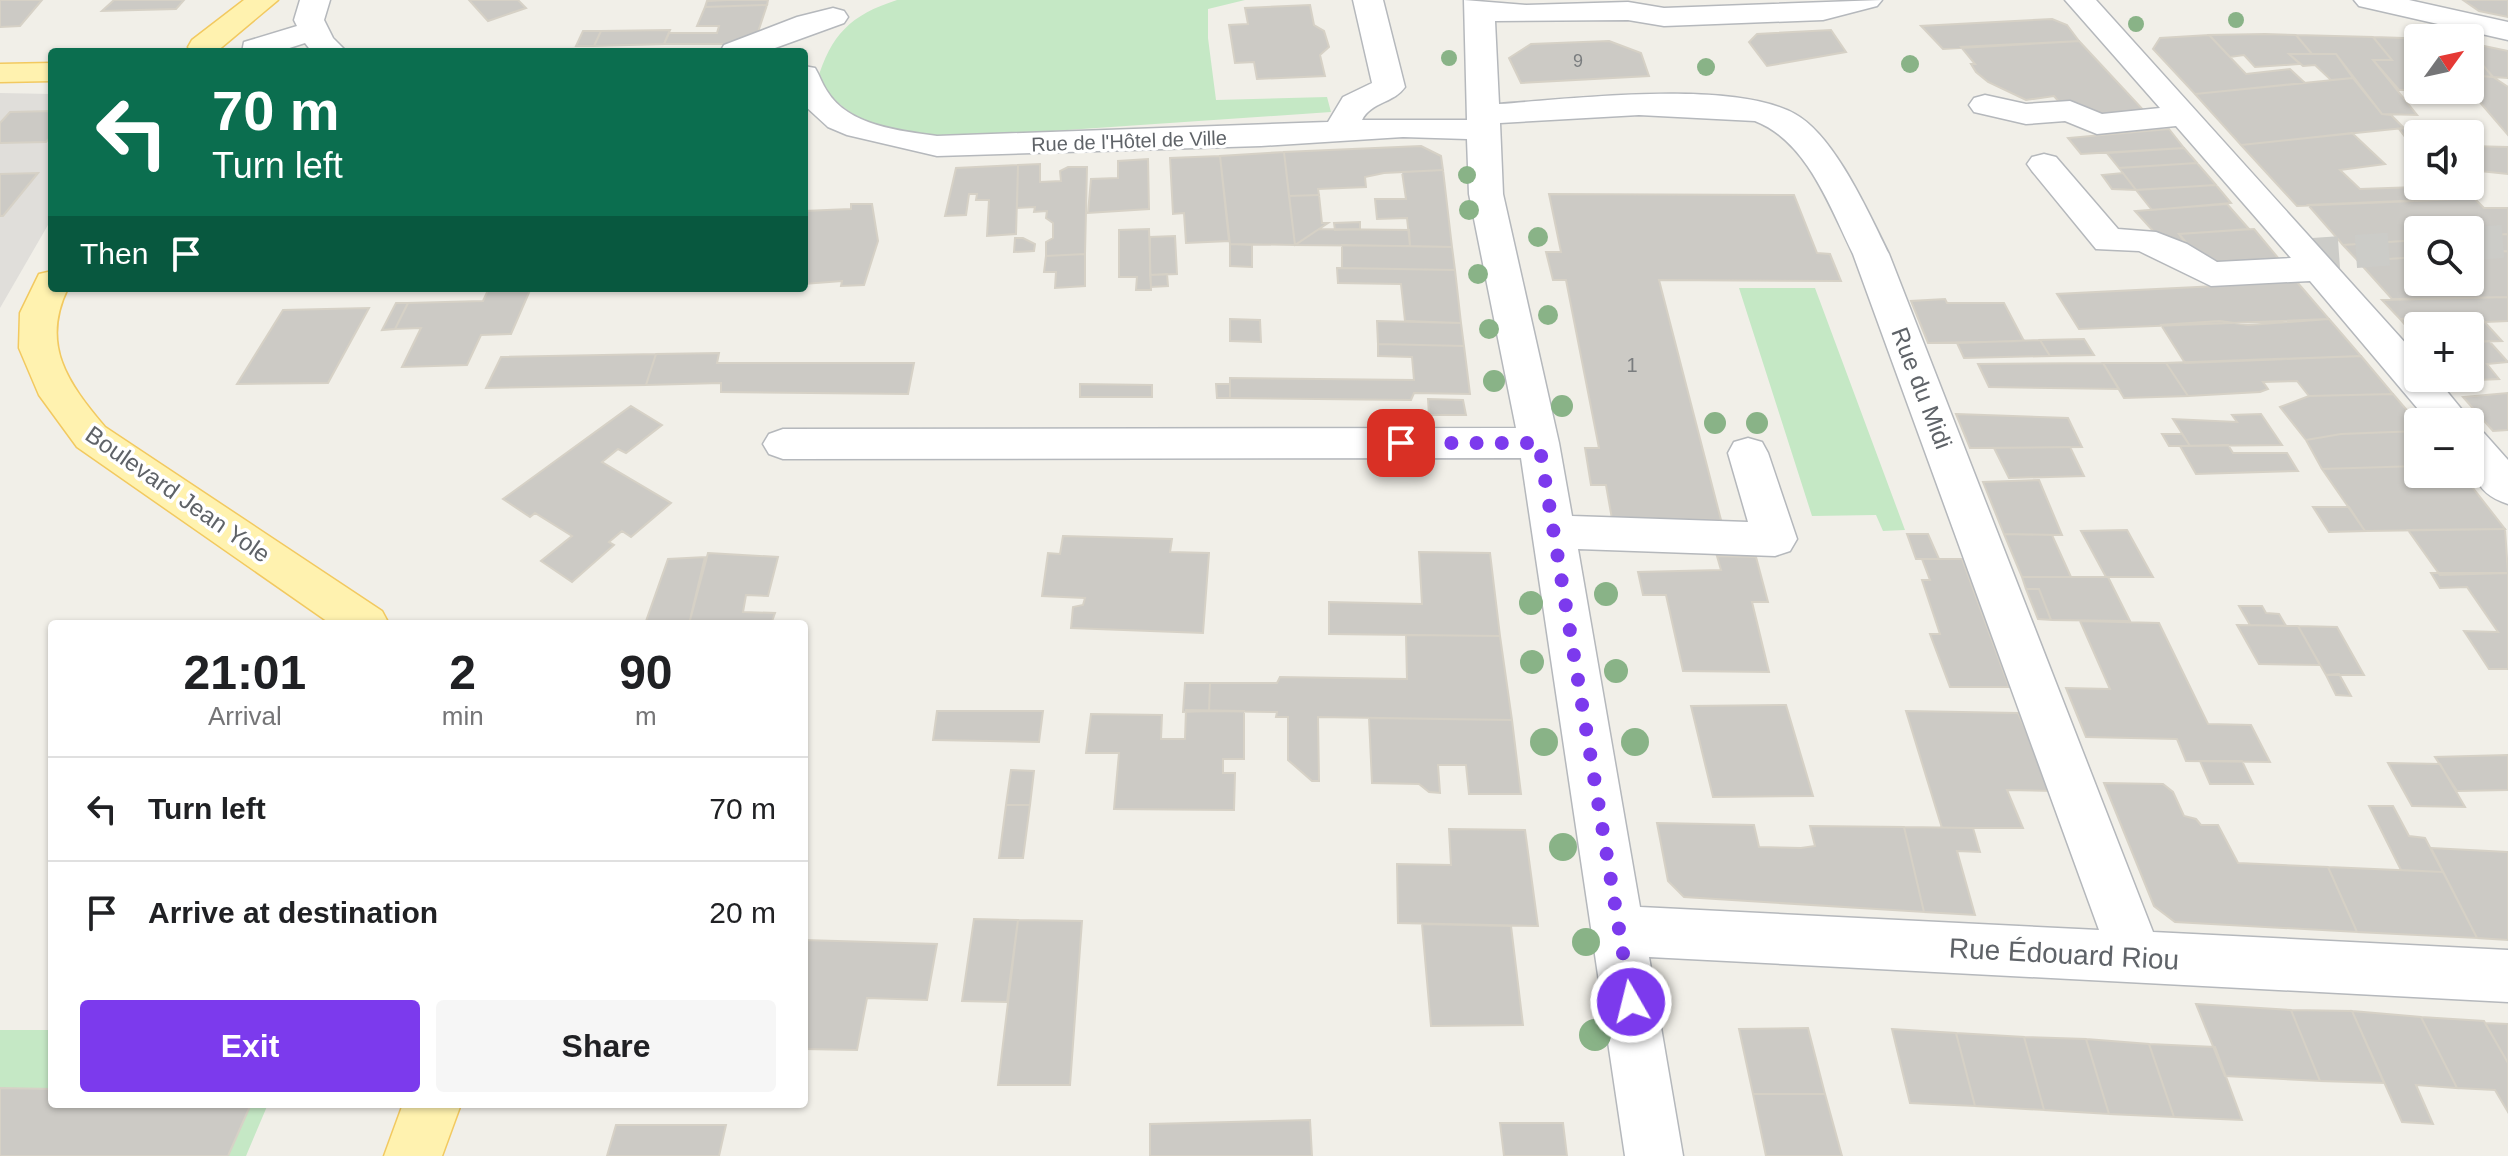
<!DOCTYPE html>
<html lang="en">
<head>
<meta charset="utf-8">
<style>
	:root { --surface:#fff; --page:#f6f6f6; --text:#202124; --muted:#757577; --line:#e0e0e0; --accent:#7c3aed }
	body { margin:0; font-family:Helvetica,sans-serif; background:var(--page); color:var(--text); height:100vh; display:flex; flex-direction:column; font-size:30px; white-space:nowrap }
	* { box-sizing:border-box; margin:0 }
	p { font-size:26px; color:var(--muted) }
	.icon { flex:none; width:44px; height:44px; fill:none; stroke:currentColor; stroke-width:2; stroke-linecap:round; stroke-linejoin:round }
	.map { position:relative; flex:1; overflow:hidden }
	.sheet { position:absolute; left:48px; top:620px; width:760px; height:488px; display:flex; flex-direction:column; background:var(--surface); border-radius:8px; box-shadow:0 2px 6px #0004 }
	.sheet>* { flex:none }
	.banner { position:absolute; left:48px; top:48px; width:760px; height:244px; border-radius:8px; box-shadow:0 2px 6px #0004; background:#0b6e4f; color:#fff; overflow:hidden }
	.needle { width:52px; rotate:57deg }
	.tools { position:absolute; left:2404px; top:24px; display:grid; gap:16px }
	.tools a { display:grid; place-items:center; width:80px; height:80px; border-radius:8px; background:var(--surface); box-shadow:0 2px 6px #0004; font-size:40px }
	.pin { position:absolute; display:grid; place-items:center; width:68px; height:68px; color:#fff; margin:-34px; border-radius:16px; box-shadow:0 4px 12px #0006 }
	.me { position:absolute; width:88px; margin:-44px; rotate:352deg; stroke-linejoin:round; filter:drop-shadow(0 0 6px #0008) }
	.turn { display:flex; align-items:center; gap:28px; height:168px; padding:0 32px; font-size:36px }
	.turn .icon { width:104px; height:104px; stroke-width:2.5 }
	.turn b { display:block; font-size:56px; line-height:68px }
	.then { display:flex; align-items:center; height:76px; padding:0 32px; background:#0003; gap:16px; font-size:30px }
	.eta { display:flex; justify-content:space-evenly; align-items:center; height:136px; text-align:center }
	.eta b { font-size:48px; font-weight:700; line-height:56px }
	.cta { display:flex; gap:16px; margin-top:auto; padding:16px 32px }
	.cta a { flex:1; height:92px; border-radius:8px; background:var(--accent); color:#fff; font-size:32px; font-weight:700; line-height:92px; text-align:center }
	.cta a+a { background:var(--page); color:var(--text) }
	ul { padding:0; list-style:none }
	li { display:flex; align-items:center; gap:24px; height:104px; padding:0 32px; border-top:2px solid var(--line) }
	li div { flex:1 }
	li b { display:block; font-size:30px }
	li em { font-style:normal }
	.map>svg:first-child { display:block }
</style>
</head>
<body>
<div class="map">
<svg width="2508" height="1156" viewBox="0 0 2508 1156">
	<rect width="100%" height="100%" fill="#f1efe8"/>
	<path fill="#e0deda" d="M0,93L52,94V218L0,308Z"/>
	<path fill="#c5e8c5" d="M897,0H1245L1208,9V38L1216,100L1327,97L1331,112L948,138C891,133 856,128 817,81C831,35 850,15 897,0Z
		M1739,288H1815L1905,530L1883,531L1876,515L1812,516Z
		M0,1030H52V1104H268L246,1156H0Z"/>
	<path fill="#cccac5" stroke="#d6d1c6" stroke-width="2" d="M0,0H42L20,26L0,27Z
		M114,0H184L176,9L102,11Z
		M469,0H518L526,8L488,21Z
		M727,0H768L767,5L705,7L707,1Z
		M2463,0H2508V17L2479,11Z
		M767,5L758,32L734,44H664L669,33H717L719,26H697L705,7Z
		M1310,5L1314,25L1324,31L1329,47L1320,55L1325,76L1257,79L1254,62L1235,63L1229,25L1248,24L1245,8Z
		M2052,19L2067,25L2079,41L1943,49L1921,26Z
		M670,30L664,44L594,46L601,31Z
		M1831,30L1846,52L1767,66L1749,42L1757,34Z
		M583,31H601L594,46H576Z
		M2265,34L2296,35L2312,54H2289L2300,64L2255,67L2244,55L2230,57L2209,35Z
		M2209,35L2246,74L2290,69L2305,83L2195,94L2153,49L2160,38Z
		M2296,35L2373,37L2392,60H2373L2417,115L2382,114L2336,54H2312Z
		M2373,37L2404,38L2418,55V90H2436H2399L2373,60H2392Z
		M1609,41L1641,53L1649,76L1521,83L1509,58L1531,44Z
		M2079,41L2148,115L2110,117L2060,103L2054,96L2026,100L1988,82L1976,72L1971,64H1975L1961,47Z
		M2470,43L2508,51V78L2493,77L2470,50Z
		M2470,50L2493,77L2470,75Z
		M2289,54H2336L2353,78L2331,80L2315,65L2303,66Z
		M2470,75L2493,77L2508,87V135L2477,99L2470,87Z
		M2353,78L2382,114L2391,115L2404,128L2241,145L2195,94Z
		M52,111V135L46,142L0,143V123L10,112Z
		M2404,128L2444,129L2447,134H2418V154L2399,129Z
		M2169,129L2184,148L2081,154L2068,138Z
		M2352,133L2385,164L2340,170L2360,189L2445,186L2464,199L2297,206L2241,145Z
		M1421,146L1441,156L1443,170L1384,173L1365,177L1366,187L1318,189L1319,195L1289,196L1284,152Z
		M2470,146L2508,147V174L2480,171L2470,157Z
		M2184,148L2197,163L2119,168L2107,153Z
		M1284,152L1295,245L1230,244L1220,156Z
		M1220,156L1229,241L1186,243L1184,213L1173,214L1170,158Z
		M1148,159L1149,209L1088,213L1091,179L1118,178V161Z
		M2197,163L2216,185L2136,190L2119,168Z
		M1040,164V182L1061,181L1060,171L1068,167H1087L1085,254L1046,256V242L1053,238V223L1046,218L1047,211L1034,212L1035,207L1017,208L1018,165Z
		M1018,165L1016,234L987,236L989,200H976L977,194H969L966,215L945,216L956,168Z
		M1443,170L1452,247L1410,246L1407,218L1377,219L1375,199H1406L1402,172Z
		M38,173L3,216H0V174Z
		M2123,173L2136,190L2112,189L2102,175Z
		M2216,185L2231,203L2152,210L2136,190Z
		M1549,194L1794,195L1817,253L1830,254L1841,281L1659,280L1721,520L1612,519L1606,485H1591L1585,448H1599L1566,280H1553L1546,252H1561Z
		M1319,195L1322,223H1328L1295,245L1289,196Z
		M2474,198L2484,208H2508V234L2470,237V230H2418V240L2343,245L2308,205Z
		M851,204H872L878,241L864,285L841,286L842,281L804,284V211L851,209Z
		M2227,204L2249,229L2179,234L2185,241L2164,243L2135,211Z
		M1360,222V229L1335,230L1334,223Z
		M1149,229L1151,290H1136L1137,277H1119V230Z
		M1319,229L1409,230L1410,246L1295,245Z
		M2254,229L2284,265L2238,268L2195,258L2179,234Z
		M2508,234V251L2470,253V237Z
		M1175,236L1177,274L1150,275V237Z
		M1015,238H1023L1035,244L1034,251L1014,252Z
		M2418,240V257L2358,261L2343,245Z
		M1230,244L1252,245V267L1230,266Z
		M1342,245L1452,247L1455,270L1342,268Z
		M2508,251V297L2392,299L2358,261L2418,257V282H2470V253Z
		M1085,254V286L1055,288L1056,272H1044L1046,256Z
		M1337,268L1455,270L1461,323L1405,321L1401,284L1338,283Z
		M1167,274L1168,286L1151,287L1150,275Z
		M2297,282L2329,319L2079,329L2057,294Z
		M489,288H531L511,334L481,335L467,365L402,367L421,328L395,329L408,303L483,301Z
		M2508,297V321L2485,322L2480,317L2400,319L2382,300Z
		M1945,299L1947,303H2004L2024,341L1928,343L1911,301Z
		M396,303H408L395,329L382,330Z
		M369,308L328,383L237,384L283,310Z
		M2480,317L2502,341L2470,342V326H2418V340L2400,319Z
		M1230,319L1260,320L1261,342L1230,341Z
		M2329,319L2361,356L2185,363L2161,325L2220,321L2248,325Z
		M1377,321L1461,323L1464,346L1378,344Z
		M2084,339L2094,355L2050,356L2040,340Z
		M2040,340L2050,356L1964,358L1957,343Z
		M2489,341L2508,362L2487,364L2499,379L2455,381L2452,378H2470V342Z
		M1378,344L1464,346L1470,394L1414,393L1411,400L1230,398V378L1414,380L1412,357L1378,356Z
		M719,353L717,363H914L908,394L721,392V383L646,385L656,354Z
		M656,354L646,385L486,388L501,357Z
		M2361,356L2393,394L2309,396L2297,381L2263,382L2268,389L2260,392L2188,396L2166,363Z
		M2103,363H2166L2188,396L2124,398Z
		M2103,363L2119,389L1989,387L1978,364Z
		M1080,384L1152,385V397H1080Z
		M1216,384H1230V398H1217Z
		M2508,393V430L2493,431L2463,397Z
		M2393,394L2418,423V431L2341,434L2306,440L2280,407L2309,396Z
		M1428,399L1463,400L1466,415H1429Z
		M631,406L662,425L626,453L618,449L602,462L671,503L631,537L622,531L609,542L614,545L572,582L541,561L572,536L535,513L530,517L503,499Z
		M1956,414L2068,418L2082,447L1970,448Z
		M2261,414L2282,445L2190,446L2173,419L2237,422L2232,415Z
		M2418,431V466L2322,469L2306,440L2341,434Z
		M2162,434H2182L2190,446H2169Z
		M2228,445L2233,453H2287L2298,471L2196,474L2180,446Z
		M2070,447L2084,476L2009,478L1994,448Z
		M2418,466V474H2462L2505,529L2365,531L2322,469Z
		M2039,480L2062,535L2004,534L1983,482Z
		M2313,507H2349L2365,531L2329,532Z
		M2505,529L2508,573L2440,575L2408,530Z
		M2127,530L2153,577H2106L2081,531Z
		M1907,534H1928L1939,559H1916Z
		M2004,534L2052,535L2071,577H2022Z
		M1063,536L1172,539L1170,552L1209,553L1203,633L1071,628L1073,607L1083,605L1085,598L1042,596L1048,553L1060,554Z
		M1419,552L1490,553L1500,636L1329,634V602L1422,604Z
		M708,553L778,557L768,596L746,595L743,612L775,613L771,624H689Z
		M1717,556L1756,557L1768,602H1752L1769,672L1683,671L1666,595H1643L1638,572L1721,570Z
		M705,557L689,624H645L668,559Z
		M1922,559H1962L2009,687H1950L1930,634H1940L1922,580H1930Z
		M2431,573H2508V669H2489L2464,631L2498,632L2467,587L2440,588Z
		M2022,577H2108L2130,621L2051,620L2039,589H2026Z
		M2026,589H2039L2051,620L2038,619Z
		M2239,606H2262L2266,613L2279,614L2286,626L2250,625Z
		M2080,621L2159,623L2208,724L2251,725L2270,762L2186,761L2177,739L2086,737L2066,688L2110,689Z
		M2237,625L2298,626L2320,665L2259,664Z
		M2298,626L2337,627L2364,675H2326Z
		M1406,635L1500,636L1512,720L1318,717L1319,781H1312L1288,760V717H1276L1277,712L1209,711L1210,683H1277L1280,677L1407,679Z
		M2339,674L2351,696L2336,695L2326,675Z
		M1185,683H1210L1209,711L1183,712Z
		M1786,705L1813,796L1713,797L1691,706Z
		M1186,710L1244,711V759H1223V773H1235L1234,810L1114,809L1119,753H1086L1091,714L1162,715L1161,739H1185Z
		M937,711H1043L1039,742L933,740Z
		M1906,711L2018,713L2053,791L2007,790L2023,828H1942Z
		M1369,718L1512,720L1521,794H1469L1466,765H1438L1440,793L1429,792L1419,784L1372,783Z
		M2508,755V790L2457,791L2435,757Z
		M2200,761H2242L2253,784H2210Z
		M2388,763L2440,764L2465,807L2412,806Z
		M1011,770L1034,771L1030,805H1006Z
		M2104,783L2163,784L2173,792L2184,816L2196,819L2201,825H2218L2238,863L2328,867L2357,932L2175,922L2154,906Z
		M1006,805H1030L1023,858H999Z
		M2369,806H2393L2409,836L2425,838L2443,872L2401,870Z
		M1657,823L1754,825L1759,847L1801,848L1815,846L1810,826L1904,827L1924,912L1684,897L1668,881Z
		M1904,827L1973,828L1980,852L1957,851L1975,915L1924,912Z
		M1449,829L1525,830L1538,926L1398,923L1397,864L1451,865Z
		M2431,848L2508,852V940L2477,938Z
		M2328,867L2443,872L2477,938L2357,932Z
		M974,919L1018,920L1007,1002L962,1001Z
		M1018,920L1082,921L1070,1085H998Z
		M1422,924L1511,926L1523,1025L1431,1026Z
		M804,940L937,944L927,1000L867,998L857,1050L804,1049Z
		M2196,1004L2291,1010L2320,1081L2225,1076Z
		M2291,1010L2352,1011L2384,1083L2320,1081Z
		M2352,1011L2421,1017L2457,1088L2416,1085L2433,1124L2402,1122Z
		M2421,1017L2484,1021L2508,1063V1112L2495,1090L2457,1088Z
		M2485,1023L2508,1024V1063Z
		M1808,1028L1825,1094H1753L1739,1029Z
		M1892,1029L1956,1033L1975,1106L1910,1103Z
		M1956,1033L2024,1037L2044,1110L1975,1106Z
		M2024,1037L2086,1039L2109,1114L2044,1110Z
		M2086,1039L2149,1044L2174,1117L2109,1114Z
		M2149,1044L2215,1047L2242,1120L2174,1117Z
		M0,1088L52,1089V1104H251L228,1156H0Z
		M1753,1094H1825L1842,1156H1766Z
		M1310,1120L1312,1156H1150V1124Z
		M1500,1123H1563L1567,1156H1504Z
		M616,1125H726L719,1156H607Z"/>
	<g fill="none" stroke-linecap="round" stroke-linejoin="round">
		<path stroke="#ccccc8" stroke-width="33" stroke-dasharray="33 17" stroke-linecap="butt" d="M2470,244L2508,241
			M2306,255L2418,247"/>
		<g stroke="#b5b8bc" stroke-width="3">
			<path id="minor" d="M300,0H330L324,20L333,38L347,52H312L305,43L277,52H242L244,42L297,26L294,20Z
				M1353,0H1383L1405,87C1394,103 1371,102 1362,120H1467L1464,0L1526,5L1628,2L1664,8L1882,0L1877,6L1823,20L1664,26L1628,20L1495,21L1499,104C1571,99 1732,79 1795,114C1835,136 1869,214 1889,254L2153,932L2508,950V1002L1649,957L1683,1156H1625L1521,458L783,459L769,454L763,444L769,434L783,429L1516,428L1469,194L1467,139L1403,137L1261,146L937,156L847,135L828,127L804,105V66L815,68C820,76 822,84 827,91C848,126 901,131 937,136L1328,122L1343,97L1372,83ZM1639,115L1755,121C1807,141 1830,207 1853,254L2099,930L1640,907L1578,549L1775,556L1790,551L1797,539L1768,453L1762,442L1748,438L1734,442L1728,453L1748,522L1572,516L1559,443L1503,194L1500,123Z
				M2065,0H2096L2418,357V378H2436L2472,422L2470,426V422H2429L2310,281L2211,286L2139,251L2096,249L2032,171L2027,164L2032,157L2044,154L2056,157L2118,229L2156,232L2187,244L2217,262L2291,258L2176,126L2097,134L2065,121L2026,124L1974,112L1969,105L1974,98L1985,95L2026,104L2070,101L2102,114L2160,108Z
				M2354,0H2409L2508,22V40L2359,6Z
				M833,8L844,11L848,17L844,23L764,52H720L724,45L797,17Z
				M2470,428L2484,433L2508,460V504C2469,492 2470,463 2470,428Z"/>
		</g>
		<g stroke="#f2c960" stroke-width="3">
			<path id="major" d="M244,0H278L216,52H191L188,47L192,40Z
				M52,63V81L0,82V64Z
				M52,271V288H68C40,345 68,383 105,427L382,611L389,624H331L77,447L39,395L19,348L20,313L39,274Z
				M403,1104H461L442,1156H384Z"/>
		</g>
		<use href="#minor" fill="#fff" fill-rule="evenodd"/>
		<use href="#major" fill="#fff2af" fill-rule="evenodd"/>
	</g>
	<g fill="#89b387">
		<circle cx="2236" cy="20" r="8"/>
		<circle cx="2136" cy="24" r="8"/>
		<circle cx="1449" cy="58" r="8"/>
		<circle cx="1910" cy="64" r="9"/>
		<circle cx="1706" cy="67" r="9"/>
		<circle cx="1467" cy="175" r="9"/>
		<circle cx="1469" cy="210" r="10"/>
		<circle cx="1538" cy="237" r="10"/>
		<circle cx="1478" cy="274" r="10"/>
		<circle cx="1548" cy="315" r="10"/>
		<circle cx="1489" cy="329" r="10"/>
		<circle cx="1494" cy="381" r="11"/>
		<circle cx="1562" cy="406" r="11"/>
		<circle cx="1715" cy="423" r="11"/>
		<circle cx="1757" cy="423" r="11"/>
		<circle cx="1606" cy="594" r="12"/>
		<circle cx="1531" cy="603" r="12"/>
		<circle cx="1532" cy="662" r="12"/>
		<circle cx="1616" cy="671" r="12"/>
		<circle cx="1544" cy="742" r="14"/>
		<circle cx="1635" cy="742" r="14"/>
		<circle cx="1563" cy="847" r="14"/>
		<circle cx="1586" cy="942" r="14"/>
		<circle cx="1595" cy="1035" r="16"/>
	</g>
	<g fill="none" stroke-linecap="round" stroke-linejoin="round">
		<path stroke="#7c3aed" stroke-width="14" stroke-dasharray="0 25.2" d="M1401,443H1539L1631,1002"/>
	</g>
	<g text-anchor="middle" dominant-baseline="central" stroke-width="7" stroke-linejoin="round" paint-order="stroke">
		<g font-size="18" fill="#7a7d7f">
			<text x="1578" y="61">9</text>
		</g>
		<g font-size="20" fill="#5f6368" stroke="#fff">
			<text transform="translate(1129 141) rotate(-2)">Rue de l'Hôtel de Ville</text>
		</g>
		<g font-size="20" fill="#7a7d7f">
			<text x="1632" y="365">1</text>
		</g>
		<g font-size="24" fill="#5f6368" stroke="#fff">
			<text transform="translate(1922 388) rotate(69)">Rue du Midi</text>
			<text transform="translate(178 494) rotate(35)">Boulevard Jean Yole</text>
		</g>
		<g font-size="28" fill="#5f6368" stroke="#fff">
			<text transform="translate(2064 954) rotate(3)">Rue Édouard Riou</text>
		</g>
	</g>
</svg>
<div class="tools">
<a><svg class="needle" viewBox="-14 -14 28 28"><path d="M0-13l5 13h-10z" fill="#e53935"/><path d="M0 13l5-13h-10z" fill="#757577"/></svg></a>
<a><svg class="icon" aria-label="sound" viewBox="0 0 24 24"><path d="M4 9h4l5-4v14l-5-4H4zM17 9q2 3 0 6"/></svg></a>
<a><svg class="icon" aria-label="search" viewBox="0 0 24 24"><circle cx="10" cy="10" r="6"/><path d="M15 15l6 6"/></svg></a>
<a>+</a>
<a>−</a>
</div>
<div class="pin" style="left:1401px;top:443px;background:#d93025"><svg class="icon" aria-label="arrive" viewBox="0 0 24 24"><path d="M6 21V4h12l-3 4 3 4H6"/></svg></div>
<svg class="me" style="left:1631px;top:1002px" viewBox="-20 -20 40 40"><circle r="17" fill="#7c3aed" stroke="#fff" stroke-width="3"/><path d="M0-11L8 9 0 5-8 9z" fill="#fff"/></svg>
<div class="banner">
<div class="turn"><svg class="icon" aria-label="left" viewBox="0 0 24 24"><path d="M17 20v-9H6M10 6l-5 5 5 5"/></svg><div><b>70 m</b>Turn left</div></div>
<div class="then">Then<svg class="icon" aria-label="arrive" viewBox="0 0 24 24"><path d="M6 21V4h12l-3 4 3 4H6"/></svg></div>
</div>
<section class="sheet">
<div class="eta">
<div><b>21:01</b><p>Arrival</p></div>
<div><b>2</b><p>min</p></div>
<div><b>90</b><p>m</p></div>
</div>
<ul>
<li><svg class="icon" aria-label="left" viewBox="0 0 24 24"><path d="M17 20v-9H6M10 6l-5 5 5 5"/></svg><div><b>Turn left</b></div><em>70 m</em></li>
<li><svg class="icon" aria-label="arrive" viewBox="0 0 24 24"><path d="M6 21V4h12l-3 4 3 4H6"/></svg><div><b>Arrive at destination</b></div><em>20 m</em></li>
</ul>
<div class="cta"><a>Exit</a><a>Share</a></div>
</section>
</div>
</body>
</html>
